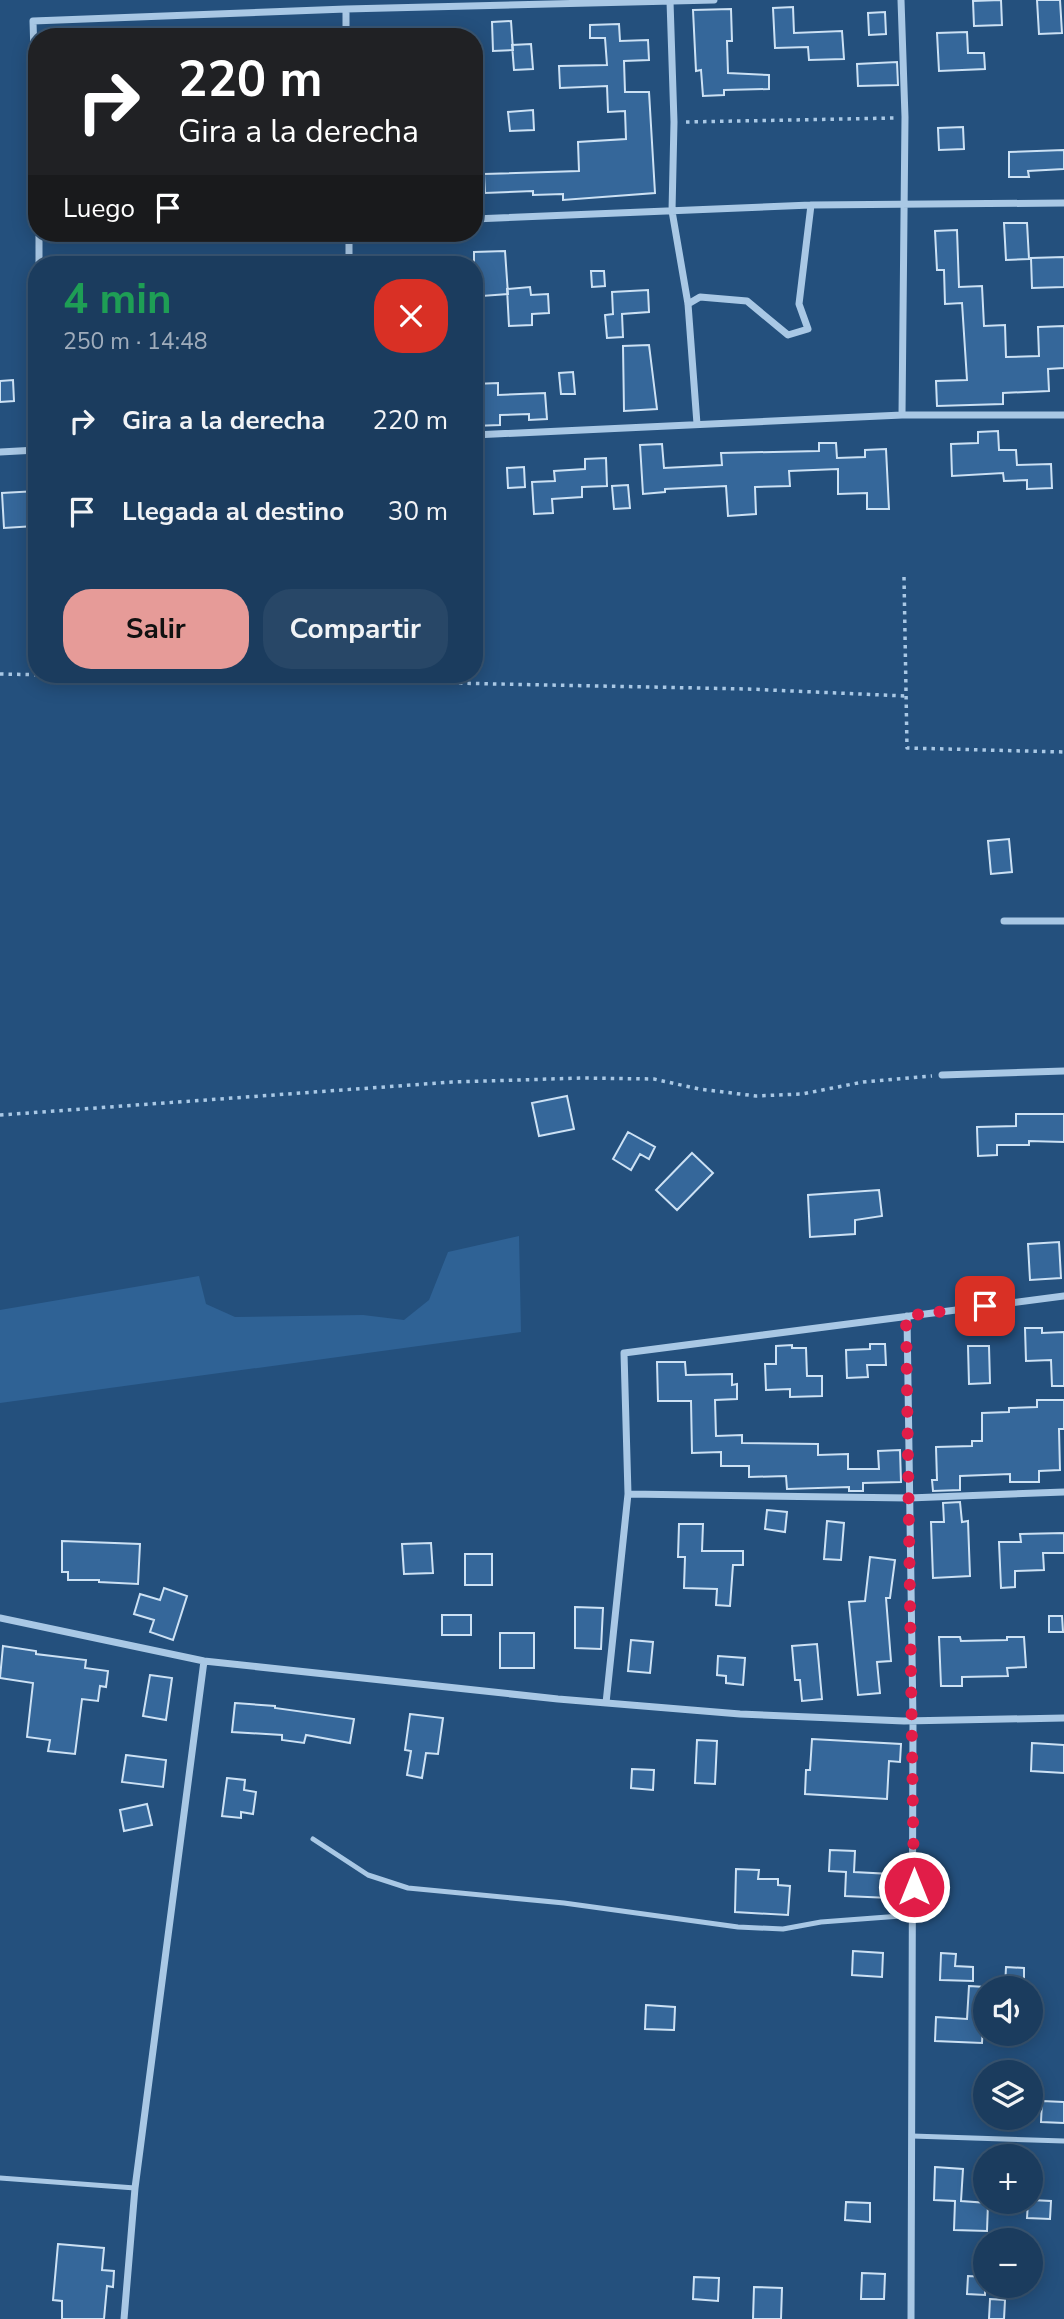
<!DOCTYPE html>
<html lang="es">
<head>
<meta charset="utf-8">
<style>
	:root { --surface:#1b3c5e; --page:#284767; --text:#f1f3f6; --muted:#a0adbc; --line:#395673; --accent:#e69b98 }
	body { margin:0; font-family:"Nunito Sans",sans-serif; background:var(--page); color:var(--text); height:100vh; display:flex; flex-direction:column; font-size:26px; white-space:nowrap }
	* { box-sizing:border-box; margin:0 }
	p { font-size:23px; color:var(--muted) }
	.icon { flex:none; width:38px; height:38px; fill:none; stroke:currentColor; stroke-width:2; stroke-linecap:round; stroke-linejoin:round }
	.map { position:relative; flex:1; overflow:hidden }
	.panel { position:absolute; left:28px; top:256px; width:455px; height:427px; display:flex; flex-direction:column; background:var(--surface); border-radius:28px; box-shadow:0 4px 18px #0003,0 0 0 2px var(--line) }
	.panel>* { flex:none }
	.top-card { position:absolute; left:28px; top:28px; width:455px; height:214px; border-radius:28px; box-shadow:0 4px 18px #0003,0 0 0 2px var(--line); background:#202124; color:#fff; overflow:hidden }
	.buttons { position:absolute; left:973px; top:1976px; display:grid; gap:14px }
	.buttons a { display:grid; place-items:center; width:70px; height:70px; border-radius:50%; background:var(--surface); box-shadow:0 4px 18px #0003,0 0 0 2px var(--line); font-size:35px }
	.pin { position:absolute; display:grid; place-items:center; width:60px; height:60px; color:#fff; margin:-30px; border-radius:14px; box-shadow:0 4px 10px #0006 }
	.me { position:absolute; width:77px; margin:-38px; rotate:0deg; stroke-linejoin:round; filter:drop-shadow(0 0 5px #0008) }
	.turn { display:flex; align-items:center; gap:24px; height:147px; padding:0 35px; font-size:32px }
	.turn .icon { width:91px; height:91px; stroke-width:2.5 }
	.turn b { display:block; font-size:49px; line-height:60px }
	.then { display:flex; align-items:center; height:66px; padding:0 35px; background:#0003; gap:14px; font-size:26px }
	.round { display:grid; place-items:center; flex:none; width:74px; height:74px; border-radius:28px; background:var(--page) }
	.headline { display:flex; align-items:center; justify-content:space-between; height:119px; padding:0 35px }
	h1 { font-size:42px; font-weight:700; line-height:52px; color:#1e9e55 }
	.primary-button { display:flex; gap:14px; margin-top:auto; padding:14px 35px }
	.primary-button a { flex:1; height:80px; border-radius:28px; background:var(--accent); color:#111; font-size:28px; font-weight:700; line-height:80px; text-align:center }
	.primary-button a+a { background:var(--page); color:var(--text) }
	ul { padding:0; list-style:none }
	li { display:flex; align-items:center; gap:21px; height:91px; padding:0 35px }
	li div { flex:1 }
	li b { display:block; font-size:26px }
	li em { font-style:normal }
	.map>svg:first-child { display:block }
</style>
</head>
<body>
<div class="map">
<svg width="1064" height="2319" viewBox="0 0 1064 2319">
	<rect width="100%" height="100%" fill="#24507d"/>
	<path fill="#2f6295" d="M519,1236L521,1332L0,1403V1310L199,1276L206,1304L235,1317L363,1315L404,1320L429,1300L448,1252Z"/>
	<path fill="#35679a" stroke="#cce1f4" stroke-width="2" d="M1001,0L1002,25L974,26L973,1Z
		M1037,0H1060L1062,33L1039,34Z
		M793,7L794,33L842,31L844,59L809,60L808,47L775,48L773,8Z
		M731,9L732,41H727L728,73L769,75V89L724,90V95L703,96L701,70L696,71L693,10Z
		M885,12L886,34L869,35L868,13Z
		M511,21L513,50L493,51L492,22Z
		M619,24L620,41L648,40L649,60L624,61L625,92H649L655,193L563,200V194L533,195V191L485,193L484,174L579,171L578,142L626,139L625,111L608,112L607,86L560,88L559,66L607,65L605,38H590V25Z
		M967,32L968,53H984L985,69L939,71L937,33Z
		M531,44L533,69L514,70L512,45Z
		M897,62L898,85L858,86L857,64Z
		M533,110L534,130L510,131L508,112Z
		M963,127L964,149L939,150L938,128Z
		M1064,150V169L1028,171L1029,177H1009V152Z
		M1004,223H1027L1029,259L1006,260Z
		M957,230L959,287L982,286L984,326L1005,325L1006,357L1039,356L1038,327L1064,326V368L1048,369L1049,391L1003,393V404L937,406L936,381L967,380L962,303L945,304L944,270H937L935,231Z
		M505,251L508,294L482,296L481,284H474V252Z
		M1064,257V287L1032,288L1031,258Z
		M591,271H604L605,286L592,287Z
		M530,287L531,295L548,294L549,313L532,314V325L509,326L507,289Z
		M648,290L649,312L622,314L623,337L607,338L605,315L613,314L612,292Z
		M649,345L657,409L624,411L623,346Z
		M573,372L575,394H561L559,373Z
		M13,380L14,401L0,402V381Z
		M498,383V395L545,393L547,419L529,420V414L500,415V425L474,426V384Z
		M998,431L999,450H1016L1017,465L1051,464L1052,488L1027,489V480L1004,481L1003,473L952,476L951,444L978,443V432Z
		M819,443H836L837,458L865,457V450L886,449L889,509H867V493L838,494V469L789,471L790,486L755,487L756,514L728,516L726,486L665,489V492L643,494L640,445L662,444L664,468L722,465L721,453L819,451Z
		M606,458L607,486L582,487V497L552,499L553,513L534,514L532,482L555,481L554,471L585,469V459Z
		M524,467L525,487L508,488L507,468Z
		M628,485L630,508L614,509L612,486Z
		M37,491L35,526L4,528L2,493Z
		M1009,839L1012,872L991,874L988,841Z
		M567,1096L574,1129L539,1136L532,1103Z
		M1016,1114H1064V1142L1029,1141V1145H997V1155L978,1156L977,1127L1016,1126Z
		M628,1132L655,1147L649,1159L640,1154L631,1170L613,1159Z
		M692,1153L713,1173L677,1210L656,1190Z
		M879,1190L882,1216L855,1220V1234L810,1237L808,1195Z
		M1059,1242L1061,1278L1030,1280L1028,1244Z
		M1025,1328H1042V1333L1064,1332V1386H1052L1051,1360L1026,1361Z
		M870,1344H885L886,1365H867L868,1377L847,1378L846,1350L870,1349Z
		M792,1345V1348H806L807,1376H822V1396L790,1397V1389L766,1390L765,1364H776V1346Z
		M968,1346H989L990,1383L969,1384Z
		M657,1362H685L686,1375L732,1374V1385L737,1384V1399L715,1400L716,1436L742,1435V1443L818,1444V1455L848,1454V1469H879L878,1451L900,1450L901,1482L863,1483V1491H849V1487L787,1489L786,1476L749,1477V1466H721V1452L692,1453L691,1401H658Z
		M1037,1400H1064V1429H1059L1060,1470L1039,1471V1482H1010V1474L960,1476V1490L933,1491L932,1480H937L936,1447L972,1446V1441H982V1413L1009,1412V1408L1037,1407Z
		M960,1502L962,1522L968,1521L970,1576L933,1578L931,1522H944L943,1503Z
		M767,1510L787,1512L785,1532L765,1529Z
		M827,1521L844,1523L841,1560L824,1559Z
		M679,1524H703L702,1551H743V1565H733L730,1606L716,1605L717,1589L684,1588L685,1557H678Z
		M1064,1533V1553H1043L1044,1570L1015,1571V1587L1001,1588L999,1542H1021L1020,1534Z
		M62,1541L140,1544L138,1584L99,1582V1580H68V1572H62Z
		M431,1543L433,1573L404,1574L402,1544Z
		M465,1554H492V1585H465Z
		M870,1557L895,1560L890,1598H886L891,1661L877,1662L880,1693L858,1695L849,1602L865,1601Z
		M164,1588L187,1596L173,1640L150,1632L154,1620L134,1614L140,1594L160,1600Z
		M575,1607L603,1608L601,1649L575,1648Z
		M442,1615H471V1635H442Z
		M1049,1616H1062L1063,1632H1049Z
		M500,1633H534V1668H500Z
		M939,1637H960L961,1641L1007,1640V1637H1024L1026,1667L1007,1668L1008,1676L962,1677V1686H941Z
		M631,1640L653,1642L650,1673L628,1671Z
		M817,1644L822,1699L802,1701L800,1680H795L792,1646Z
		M3,1646L36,1651V1654L86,1660L85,1668L108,1671L106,1687L100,1686L98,1701L82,1699L75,1754L48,1751L50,1740L27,1737L33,1683L0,1678Z
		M718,1656L745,1658L743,1685L726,1683V1676L717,1675Z
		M150,1675L172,1678L166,1720L143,1716Z
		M235,1703L275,1706V1708L354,1719L350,1743L306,1735L304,1743L282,1740V1735L232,1732Z
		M410,1714L443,1718L438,1754L426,1753L422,1778L407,1775L411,1751L405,1750Z
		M812,1739L901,1744L900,1762L889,1761L887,1799L805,1794L806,1770H810Z
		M697,1740L717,1741L715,1784L695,1783Z
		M1032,1743L1064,1745V1773L1031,1771Z
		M126,1755L166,1760L163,1787L122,1782Z
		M632,1769L654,1770L653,1790L631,1788Z
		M227,1778L245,1780L244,1790L256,1792L253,1814L241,1812V1818L222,1816Z
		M147,1804L152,1825L124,1831L120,1810Z
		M830,1850L855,1851L854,1872L891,1874L890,1898L845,1896L846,1872L829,1871Z
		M736,1869L759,1870L758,1879H778V1885L790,1886L788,1915L735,1912Z
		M853,1951L883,1953L882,1977L852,1975Z
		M941,1953L956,1954L955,1966L973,1967V1981L940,1980Z
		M1006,1967L1024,1968V1988H1005Z
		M969,1986L985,1987L982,2043L935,2041L936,2017L967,2019Z
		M646,2005L675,2007L674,2030L645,2029Z
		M1042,2101L1064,2102V2123L1041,2122Z
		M935,2167L963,2169L961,2201L988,2203L987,2231L954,2230L955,2201L934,2200Z
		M1031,2200L1051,2201L1050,2219L1027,2218L1028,2202Z
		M846,2202L870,2203V2222L845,2220Z
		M58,2244L104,2248L102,2270L114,2271L113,2287L107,2286L104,2319H62V2301L53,2300Z
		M862,2273L885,2274L884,2299H861Z
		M968,2276L985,2277V2295L967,2294Z
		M694,2277L719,2278L718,2301L693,2299Z
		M754,2287L782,2288L781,2319H753Z
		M990,2299L1005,2300L1004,2319H989Z"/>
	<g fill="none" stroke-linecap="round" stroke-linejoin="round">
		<path stroke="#a9c8e5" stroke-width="3.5" stroke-dasharray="3.5 5" stroke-linecap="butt" d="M686,122L896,118
			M904,577L907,748L1064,752
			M0,674L748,689L905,696
			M0,1115L452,1082L583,1078L654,1079L699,1089L756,1096L802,1094L863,1082L932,1076"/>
		<path stroke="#a9c8e5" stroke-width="5" d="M313,1839L368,1875L408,1888L564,1903L738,1927L783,1929L821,1922L914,1915
			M912,2136L1064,2141
			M0,2178L135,2188"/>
		<path stroke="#a9c8e5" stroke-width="7" d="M901,0L905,117L902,415
			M670,1L674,122L672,211L688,304L697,424
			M346,9V37
			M37,154L33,21L346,9L714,0
			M474,219L811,205L1064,203
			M39,233V264
			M39,234L82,233
			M349,264V233
			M688,304L700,297L747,301L788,335L808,329L799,304L811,205
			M474,435L902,415H1064
			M0,452L37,450
			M1004,921H1064
			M942,1075L1064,1071
			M907,1316L913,1721L911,2319
			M628,1494L909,1498L1064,1492
			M0,1618L204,1661L558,1699L740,1714L904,1721L1064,1718
			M606,1703L628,1494L624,1353L1064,1296
			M124,2319L135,2188L204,1661"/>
	</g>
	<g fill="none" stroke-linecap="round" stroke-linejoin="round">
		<path stroke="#e11d48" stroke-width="12" stroke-dasharray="0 21.6" d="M914,1887L906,1316L985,1306"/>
	</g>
</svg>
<div class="buttons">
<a><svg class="icon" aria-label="sound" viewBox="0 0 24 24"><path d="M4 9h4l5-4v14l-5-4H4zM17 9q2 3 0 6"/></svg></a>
<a><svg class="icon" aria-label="layers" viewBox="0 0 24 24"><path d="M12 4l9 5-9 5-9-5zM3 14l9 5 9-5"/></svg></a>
<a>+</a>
<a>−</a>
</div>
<div class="pin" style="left:985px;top:1306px;background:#d93025"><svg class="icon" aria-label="arrive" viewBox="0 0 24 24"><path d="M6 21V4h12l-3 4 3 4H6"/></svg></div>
<svg class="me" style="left:914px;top:1887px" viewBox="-20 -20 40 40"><circle r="17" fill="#e11d48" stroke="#fff" stroke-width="3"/><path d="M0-11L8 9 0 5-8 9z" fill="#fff"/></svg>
<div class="top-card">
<div class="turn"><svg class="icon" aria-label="right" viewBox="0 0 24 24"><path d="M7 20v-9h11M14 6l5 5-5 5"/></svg><div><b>220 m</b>Gira a la derecha</div></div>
<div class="then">Luego<svg class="icon" aria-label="arrive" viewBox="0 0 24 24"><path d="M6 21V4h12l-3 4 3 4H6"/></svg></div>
</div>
<section class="panel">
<div class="headline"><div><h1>4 min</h1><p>250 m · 14:48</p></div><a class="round" style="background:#d93025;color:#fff"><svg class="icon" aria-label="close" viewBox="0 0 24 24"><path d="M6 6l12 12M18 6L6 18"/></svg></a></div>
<ul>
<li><svg class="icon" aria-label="right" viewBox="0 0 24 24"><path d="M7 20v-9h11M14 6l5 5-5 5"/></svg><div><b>Gira a la derecha</b></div><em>220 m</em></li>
<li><svg class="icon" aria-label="arrive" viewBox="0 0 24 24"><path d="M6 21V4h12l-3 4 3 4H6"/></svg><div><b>Llegada al destino</b></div><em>30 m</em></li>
</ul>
<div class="primary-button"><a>Salir</a><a>Compartir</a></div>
</section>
</div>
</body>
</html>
